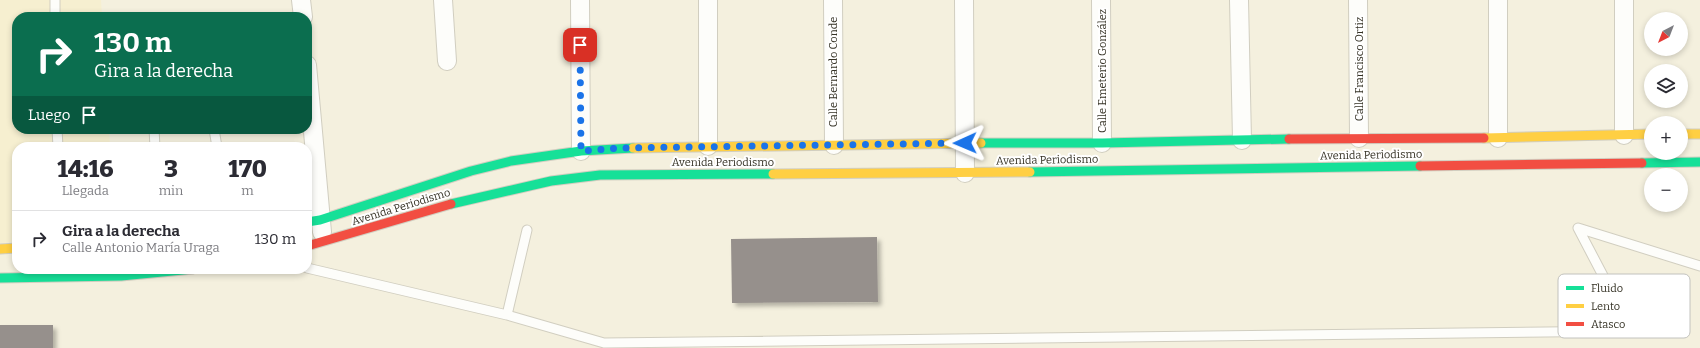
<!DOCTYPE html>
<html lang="es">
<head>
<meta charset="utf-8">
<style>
	:root { --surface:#fff; --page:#f2f2f3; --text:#2b2b33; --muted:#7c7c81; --line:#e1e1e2 }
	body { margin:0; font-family:Bitter,serif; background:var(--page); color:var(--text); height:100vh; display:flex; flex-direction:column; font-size:15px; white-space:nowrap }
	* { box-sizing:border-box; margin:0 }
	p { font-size:13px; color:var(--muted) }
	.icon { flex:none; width:22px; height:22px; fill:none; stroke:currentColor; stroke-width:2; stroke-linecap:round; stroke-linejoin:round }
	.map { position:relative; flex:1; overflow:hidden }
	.details { position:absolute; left:12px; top:142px; width:300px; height:132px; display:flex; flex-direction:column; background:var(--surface); border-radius:16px; box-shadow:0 2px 6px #0003 }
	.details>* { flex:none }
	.banner { position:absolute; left:12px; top:12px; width:300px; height:122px; border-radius:16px; box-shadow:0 2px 6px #0003; background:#0b6e4f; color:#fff; overflow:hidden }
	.needle { width:26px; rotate:222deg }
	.tools { position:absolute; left:1644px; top:12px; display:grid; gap:8px }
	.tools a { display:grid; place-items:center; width:44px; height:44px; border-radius:50%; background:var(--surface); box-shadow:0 2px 6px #0003; font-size:20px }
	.pin { position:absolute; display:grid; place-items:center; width:34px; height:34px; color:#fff; margin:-17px; border-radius:8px; box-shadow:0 2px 6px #0006 }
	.me { position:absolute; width:44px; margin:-22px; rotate:269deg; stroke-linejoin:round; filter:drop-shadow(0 0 3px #0008) }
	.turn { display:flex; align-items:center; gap:14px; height:84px; padding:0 16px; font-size:18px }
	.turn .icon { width:52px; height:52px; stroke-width:2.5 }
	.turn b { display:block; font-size:28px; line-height:34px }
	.then { display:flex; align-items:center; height:38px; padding:0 16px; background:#0003; gap:8px; font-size:15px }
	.eta { display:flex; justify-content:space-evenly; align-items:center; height:68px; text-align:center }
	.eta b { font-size:24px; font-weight:800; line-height:28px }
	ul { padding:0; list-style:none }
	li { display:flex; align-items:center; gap:12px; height:56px; padding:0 16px; border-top:1px solid var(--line) }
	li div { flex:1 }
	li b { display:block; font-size:15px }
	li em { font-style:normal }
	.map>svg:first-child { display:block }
</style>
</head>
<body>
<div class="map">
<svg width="1700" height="348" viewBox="0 0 1700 348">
	<defs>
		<filter id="shadow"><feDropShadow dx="3.5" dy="3.5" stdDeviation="2" flood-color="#0004"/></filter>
	</defs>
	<rect width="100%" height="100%" fill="#f4f0de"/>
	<path fill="#f6efd0" d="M0,0H101L102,17H17V129H109L110,147H17V242L0,243Z"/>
	<path fill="#96908c" filter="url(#shadow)" d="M877,237L878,302L732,303L731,239Z
		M0,325H53V348H0Z"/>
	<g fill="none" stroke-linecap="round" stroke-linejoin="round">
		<g stroke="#d1cec0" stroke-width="11">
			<path id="lane" d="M55,0V17
				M57,129L58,147
				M154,129L155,147
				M214,129L217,147
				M307,268L507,315L604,343L1632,331L1578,228L1700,266
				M507,315L527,230"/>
		</g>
		<g stroke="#d1cec0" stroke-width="20">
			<path id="street" d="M301,0L303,17
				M443,0L447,61
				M580,0L581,151
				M708,0V146
				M833,0L834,145
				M964,0L965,173
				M1101,0L1102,143
				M1239,0L1242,140
				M1358,0L1359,138
				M1498,0V138
				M1624,0V135
				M307,65L322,232"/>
		</g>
		<g stroke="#d1cec0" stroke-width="11">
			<path id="fast" d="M981,143H1102L1289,139
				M1642,163L1700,162
				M1030,172L1420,166
				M451,204L551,181L600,175L773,174
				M307,222L320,220L471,171L511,161L581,151L633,148
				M0,278L121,276L193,269"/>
		</g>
		<g stroke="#d1cec0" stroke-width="11">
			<path id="slow" d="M1681,134H1700
				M1484,138L1651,134
				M633,148L981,143
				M773,174L1030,172
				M0,249L17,248"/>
		</g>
		<g stroke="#d1cec0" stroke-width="11">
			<path id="jam" d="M1289,139L1484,138
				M1420,166L1642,163
				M307,246L451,204"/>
		</g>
		<use href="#lane" stroke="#fdfdfa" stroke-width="9"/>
		<use href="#street" stroke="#fdfdfa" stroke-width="18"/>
		<use href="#fast" stroke="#16e098" stroke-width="9"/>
		<use href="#slow" stroke="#ffcf43" stroke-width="9"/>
		<use href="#jam" stroke="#f24e42" stroke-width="9"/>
	</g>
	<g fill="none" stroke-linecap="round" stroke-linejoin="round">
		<path stroke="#1a73e8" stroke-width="7" stroke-dasharray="0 12.6" d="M580,45L581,151L620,148L965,143"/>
	</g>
	<g text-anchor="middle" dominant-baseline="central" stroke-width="4" stroke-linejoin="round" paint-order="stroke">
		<g font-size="11" fill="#353225" stroke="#fff">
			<text transform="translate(1359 69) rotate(-90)">Calle Francisco Ortiz</text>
			<text transform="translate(1102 71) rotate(-90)">Calle Emeterio González</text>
			<text transform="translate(833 72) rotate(-90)">Calle Bernardo Conde</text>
			<text transform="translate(1371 155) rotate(-1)">Avenida Periodismo</text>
			<text transform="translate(1047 160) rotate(-1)">Avenida Periodismo</text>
			<text x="723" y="162">Avenida Periodismo</text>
			<text transform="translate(401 207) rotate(-17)">Avenida Periodismo</text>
		</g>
	</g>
	<rect x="1558" y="274" width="132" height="64" rx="6" fill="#fff" stroke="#c2c2be" stroke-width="1"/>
	<rect x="1566" y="286" width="18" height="4" fill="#16e098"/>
	<rect x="1566" y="304" width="18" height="4" fill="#ffcf43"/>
	<rect x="1566" y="322" width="18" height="4" fill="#f24e42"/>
	<g font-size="11" fill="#353225">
		<text x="1591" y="292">Fluido</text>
		<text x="1591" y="310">Lento</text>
		<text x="1591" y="328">Atasco</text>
	</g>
</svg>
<div class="tools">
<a><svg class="needle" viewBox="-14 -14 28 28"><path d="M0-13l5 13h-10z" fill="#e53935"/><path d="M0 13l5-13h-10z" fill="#7c7c81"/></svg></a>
<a><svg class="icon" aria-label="layers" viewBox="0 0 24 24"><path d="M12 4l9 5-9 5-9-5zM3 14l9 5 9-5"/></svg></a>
<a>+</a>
<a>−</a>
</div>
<div class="pin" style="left:580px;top:45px;background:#d93025"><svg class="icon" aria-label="arrive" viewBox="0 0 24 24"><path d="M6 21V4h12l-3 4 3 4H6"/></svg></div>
<svg class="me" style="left:965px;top:143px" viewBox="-20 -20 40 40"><path d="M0-17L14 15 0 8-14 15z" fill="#1a73e8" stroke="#fff" stroke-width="4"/></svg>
<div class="banner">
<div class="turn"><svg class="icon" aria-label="right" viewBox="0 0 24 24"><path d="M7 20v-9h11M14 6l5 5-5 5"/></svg><div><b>130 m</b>Gira a la derecha</div></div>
<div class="then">Luego<svg class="icon" aria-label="arrive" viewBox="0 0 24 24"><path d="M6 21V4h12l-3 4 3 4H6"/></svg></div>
</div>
<section class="details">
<div class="eta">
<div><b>14:16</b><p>Llegada</p></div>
<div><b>3</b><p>min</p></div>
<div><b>170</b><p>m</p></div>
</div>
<ul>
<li><svg class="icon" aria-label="right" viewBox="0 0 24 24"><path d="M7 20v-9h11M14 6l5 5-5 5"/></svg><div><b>Gira a la derecha</b><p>Calle Antonio María Uraga</p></div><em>130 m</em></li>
</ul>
</section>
</div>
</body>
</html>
